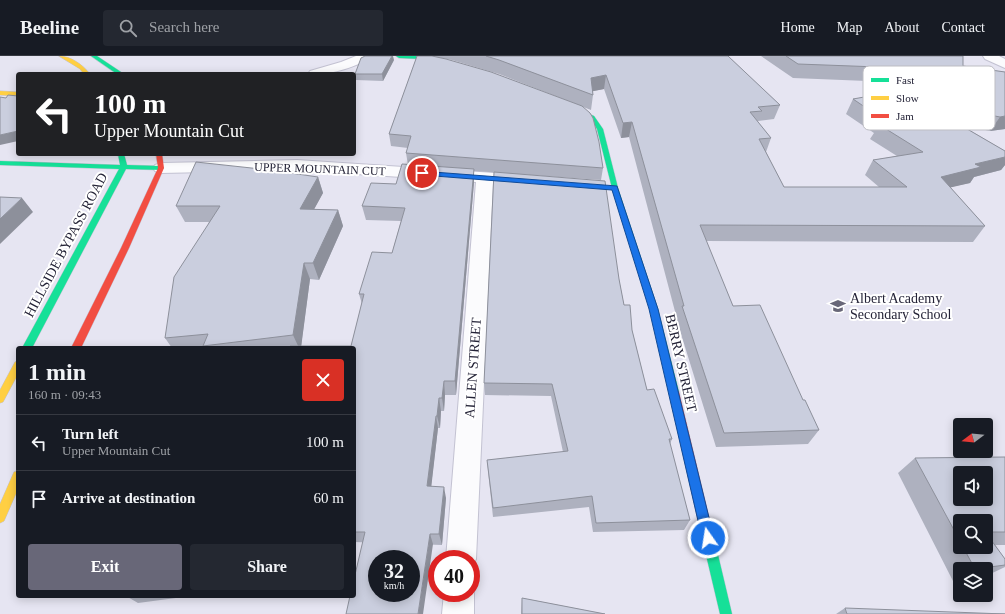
<!DOCTYPE html>
<html lang="en">
<head>
<meta charset="utf-8">
<style>
	:root { --surface:#171b24; --page:#242831; --text:#f1f3f6; --muted:#9ea1a6; --line:#363941; --accent:#686778 }
	body { margin:0; font-family:Georgia,serif; background:var(--page); color:var(--text); height:100vh; display:flex; flex-direction:column; font-size:15px; white-space:nowrap }
	* { box-sizing:border-box; margin:0 }
	p { font-size:13px; color:var(--muted) }
	.icon { flex:none; width:22px; height:22px; fill:none; stroke:currentColor; stroke-width:2; stroke-linecap:round; stroke-linejoin:round }
	.map { position:relative; flex:1; overflow:hidden }
	.side { position:absolute; left:16px; top:290px; width:340px; height:252px; display:flex; flex-direction:column; background:var(--surface); border-radius:4px; box-shadow:0 2px 10px #0003 }
	.side>* { flex:none }
	.guide { position:absolute; left:16px; top:16px; width:340px; height:84px; border-radius:4px; box-shadow:0 2px 10px #0003; background:#202124; color:#fff; overflow:hidden }
	.needle { width:26px; rotate:254deg }
	.buttons { position:absolute; left:953px; top:362px; display:grid; gap:8px }
	.buttons a { display:grid; place-items:center; width:40px; height:40px; border-radius:4px; background:var(--surface); box-shadow:0 2px 10px #0003; font-size:20px }
	.speed { position:absolute; left:368px; top:494px; display:flex; gap:8px; font-size:20px; font-weight:700; text-align:center }
	.speed>* { display:grid; place-content:center; width:52px; height:52px; border-radius:50%; background:var(--surface); box-shadow:0 2px 10px #0003; line-height:1 }
	.speed small { font-size:10px; font-weight:400 }
	.speed .limit { border:6px solid #d22; background:#fff; color:#111 }
	.pin { position:absolute; display:grid; place-items:center; width:34px; height:34px; color:#fff; margin:-17px; border:2px solid #fff; border-radius:50%; box-shadow:0 1px 4px #0007 }
	.me { position:absolute; width:44px; margin:-22px; rotate:347deg; stroke-linejoin:round; filter:drop-shadow(0 0 3px #0008) }
	.turn { display:flex; align-items:center; gap:14px; height:84px; padding:0 12px; font-size:18px }
	.turn .icon { width:52px; height:52px; stroke-width:2.5 }
	.turn b { display:block; font-size:28px; line-height:34px }
	.round { display:grid; place-items:center; flex:none; width:42px; height:42px; border-radius:4px; background:var(--page) }
	.overview { display:flex; align-items:center; justify-content:space-between; height:68px; padding:0 12px }
	h1 { font-size:24px; font-weight:700; line-height:30px }
	.button { display:flex; gap:8px; margin-top:auto; padding:8px 12px }
	.button a { flex:1; height:46px; border-radius:4px; background:var(--accent); color:#fff; font-size:16px; font-weight:700; line-height:46px; text-align:center }
	.button a+a { background:var(--page); color:var(--text) }
	ul { padding:0; list-style:none }
	li { display:flex; align-items:center; gap:12px; height:56px; padding:0 12px; border-top:1px solid var(--line) }
	li div { flex:1 }
	li b { display:block; font-size:15px }
	li em { font-style:normal }
	header { display:flex; align-items:center; gap:24px; box-sizing:border-box; height:56px; padding:0 20px; background:var(--surface); border-bottom:1px solid var(--line) }
	header strong { font-size:19px }
	nav { display:flex; gap:22px; margin-inline-start:auto; font-size:14px }
	.search { width:280px; height:36px; background:var(--page); display:flex; align-items:center; gap:10px; box-sizing:border-box; padding:0 14px; border-radius:4px; color:var(--muted); font-size:15px }
	.map>svg:first-child { display:block }
</style>
</head>
<body>
<header>
<strong>Beeline</strong>
<div class="search"><svg class="icon" aria-label="search" viewBox="0 0 24 24"><circle cx="10" cy="10" r="6"/><path d="M15 15l6 6"/></svg>Search here</div>
<nav><a>Home</a><a>Map</a><a>About</a><a>Contact</a></nav>
</header>
<div class="map">
<svg width="1005" height="558" viewBox="0 0 1005 558">
	<rect width="100%" height="100%" fill="#e6e5f2"/>
	<g fill="none" stroke-linecap="round" stroke-linejoin="round">
		<g stroke="#c3c2d2" stroke-width="2">
			<path id="street" d="M356,0H373L371,3C347,13 335,18 308,18L310,15L341,6Z
				M983,0H999L1005,3V12L985,3Z
				M297,104L524,119L530,120L532,124L530,128L524,129L493,127L476,503L471,513V503H446L476,126L297,114L161,117L155,115L153,112L155,109L161,107Z
				M471,529L474,537V558H442L444,537H471Z"/>
		</g>
		<g stroke="#c3c2d2" stroke-width="1">
			<path id="fast" d="M91,0H97L124,18H117Z
				M396,0H425L450,6L447,8L422,3L399,2Z
				M565,50H569L594,60L603,73L618,132L658,253L679,336L677,339L674,340L671,339L669,336L650,253L612,132L597,73L590,62L565,52Z
				M118,98H124L127,109L161,110L164,112L161,114L126,113L32,292H22L119,113L0,109V105L120,109Z
				M704,459L708,461L710,465L732,558H720L698,465L700,461Z"/>
		</g>
		<g stroke="#c3c2d2" stroke-width="1">
			<path id="slow" d="M59,0C71,0 83,9 90,18H84L80,13Z
				M0,35L18,36V40L0,39Z
				M18,305V318L3,346L0,347V334L15,306Z
				M18,415V433L4,465L0,467V448L14,416Z"/>
		</g>
		<g stroke="#c3c2d2" stroke-width="1">
			<path id="jam" d="M156,98H162L164,112L129,192L81,292H71L121,192L158,112Z
				M674,332L677,333L679,336L710,465L708,469L704,471L700,469L698,465L669,336L671,333Z"/>
		</g>
		<use href="#street" fill="#fbfbfd" fill-rule="evenodd"/>
		<use href="#fast" fill="#16e098" fill-rule="evenodd"/>
		<use href="#slow" fill="#ffcf43" fill-rule="evenodd"/>
		<use href="#jam" fill="#f24e42" fill-rule="evenodd"/>
	</g>
	<path fill="#aeb1bf" fill-rule="evenodd" d="M417,0H728L780,49L774,63L758,65V66L771,82L766,96L784,131H879L865,119L873,104L897,100L870,83L874,77L846,58L853,43L941,28L793,22L761,0H963V10L1005,16V73L990,75L961,69L1005,95V109L1001,114L974,121L970,127L950,131L985,170L973,186L706,185L733,250L803,344L819,374L808,388L716,391L677,265V263L629,81L621,82L604,33L593,35V39L591,54L499,18L452,4L435,1L603,112L601,124L474,115V126L456,339H445L444,355H441L440,372H438L431,430L446,442L442,489L354,486V292H172L165,282L209,166H185L176,150L318,121L323,137L314,153L338,154L343,170L319,224L310,223L301,290H351L362,248L359,238L392,197L401,165L366,164L362,150L396,128L408,109L406,97L408,92L391,90L389,78Z
		M394,4L383,25L356,24L355,18Z
		M619,223L624,249L632,274L647,334L672,383L670,388L690,464L684,474L593,476L589,451L493,461L488,415L487,404L563,396L551,340L485,339L484,327Z
		M1005,401V489H995L1005,503V511L986,520V513H960V524L953,525L898,417L915,402ZM960,465L986,491H960Z
		M126,540H191L138,547Z
		M522,542L605,558H521Z
		M845,552L847,558H836Z"/>
	<path fill="#8d909b" d="M392,0H393L394,4L383,25L382,18Z
		M606,19L604,33L589,36L591,22Z
		M1005,60V73L990,75L1000,61Z
		M632,66L629,81L621,82L623,67Z
		M18,75V85L0,89V79Z
		M1005,101V109L1001,114L974,121L970,127L931,136L941,121L975,108Z
		M474,113V126L456,339L455,325Z
		M318,121L323,137L305,170L300,153Z
		M22,142L33,156L0,188V163Z
		M338,154L343,170L319,224L313,207Z
		M304,207L310,223L301,292H299L293,279Z
		M444,325L445,339L444,355L442,342Z
		M439,342L441,355L440,372L437,360Z
		M436,360L438,372L430,442L427,430Z
		M444,431L446,442L442,489L439,478Z
		M430,478L433,488L423,558H418Z"/>
	<path fill="#cacede" stroke="#8d909b" fill-rule="evenodd" d="M365,0H392L382,18H355L361,2Z
		M417,0H432L446,3L491,16L582,50L590,57L593,62L599,86L603,112L406,97L411,80L389,78Z
		M486,0H728L780,49L758,51L762,55L750,56L771,82L759,83L784,131H907L873,104L923,96L878,68L887,66L853,43L960,24L959,14L798,8L786,0H963V10L1005,16V60L1000,61L919,45L1005,95V101L975,108L981,111L941,121L985,170L700,169L733,250L760,249L803,344H805L819,374L724,377L682,250H684L632,66L623,67L606,19L591,22L593,39L499,4Z
		M8,39L18,40V75L0,79V41L6,42Z
		M196,106L270,114L318,121L300,153L338,154L313,207H304L293,279L203,290L208,278L165,282L174,221L220,150H176Z
		M402,108L474,113L455,325H444L442,342H439L437,360H436L427,430L444,431L439,478H430L418,558H346L350,540H354V523L365,476H354V292H289L290,290H351L364,238H359L372,196L392,197L405,152L362,150L371,127L396,128ZM377,503H411V537H377Z
		M494,116L605,125L619,223L624,249H630L632,274L647,334L654,333L672,383H669L690,464L596,467L592,440L493,452L487,404L568,395L552,328L484,327Z
		M0,141L22,142L0,163Z
		M1005,401V476H986V465H960V485L915,402ZM960,417H986V443H960Z
		M986,477L1005,503V509L975,513L963,491H986Z
		M522,542L605,558H522Z
		M845,552L1005,558H847Z"/>
	<path fill="#1a73e8" stroke="#114b97" d="M420,115L617,130L658,253L714,482L712,486L708,488L704,486L702,482L649,253L612,134L422,119L419,117Z"/>
	<defs>
		<g id="school-bare" transform="scale(1.2)"><path d="M0-5L7-2L0 1L-7-2ZM-4 1L0 2.5L4 1V4Q0 6-4 4Z" fill="#686778" stroke="#fff" stroke-width="2.5" paint-order="stroke"/></g>
	</defs>
	<g fill-rule="evenodd">
		<use href="#school-bare" x="838" y="250"/>
	</g>
	<g text-anchor="middle" dominant-baseline="central" stroke-width="4" stroke-linejoin="round" paint-order="stroke">
		<g font-size="12" fill="#242337" stroke="#fff">
			<text transform="translate(320 113) rotate(2)">UPPER MOUNTAIN CUT</text>
		</g>
		<g font-size="14" fill="#242337" stroke="#fff">
			<text transform="translate(66 189) rotate(-62)">HILLSIDE BYPASS ROAD</text>
			<text transform="translate(681 307) rotate(77)">BERRY STREET</text>
			<text transform="translate(473 312) rotate(-86)">ALLEN STREET</text>
		</g>
		<g font-size="14" fill="#242337" stroke="#fff" text-anchor="start">
			<text x="850" y="242">Albert Academy<tspan x="850" dy="16">Secondary School</tspan></text>
		</g>
	</g>
	<rect x="863" y="10" width="132" height="64" rx="6" fill="#fff" stroke="#bdbdc3" stroke-width="1"/>
	<rect x="871" y="22" width="18" height="4" fill="#16e098"/>
	<rect x="871" y="40" width="18" height="4" fill="#ffcf43"/>
	<rect x="871" y="58" width="18" height="4" fill="#f24e42"/>
	<g font-size="11" fill="#242337">
		<text x="896" y="28">Fast</text>
		<text x="896" y="46">Slow</text>
		<text x="896" y="64">Jam</text>
	</g>
</svg>
<div class="buttons">
<a><svg class="needle" viewBox="-14 -14 28 28"><path d="M0-13l5 13h-10z" fill="#e53935"/><path d="M0 13l5-13h-10z" fill="#9ea1a6"/></svg></a>
<a><svg class="icon" aria-label="sound" viewBox="0 0 24 24"><path d="M4 9h4l5-4v14l-5-4H4zM17 9q2 3 0 6"/></svg></a>
<a><svg class="icon" aria-label="search" viewBox="0 0 24 24"><circle cx="10" cy="10" r="6"/><path d="M15 15l6 6"/></svg></a>
<a><svg class="icon" aria-label="layers" viewBox="0 0 24 24"><path d="M12 4l9 5-9 5-9-5zM3 14l9 5 9-5"/></svg></a>
</div>
<div class="speed"><div>32<small>km/h</small></div><div class="limit">40</div></div>
<div class="pin" style="left:422px;top:117px;background:#d93025"><svg class="icon" aria-label="arrive" viewBox="0 0 24 24"><path d="M6 21V4h12l-3 4 3 4H6"/></svg></div>
<svg class="me" style="left:708px;top:482px" viewBox="-20 -20 40 40"><circle r="17" fill="#1a73e8" stroke="#fff" stroke-width="3"/><path d="M0-11L8 9 0 5-8 9z" fill="#fff"/></svg>
<div class="guide">
<div class="turn"><svg class="icon" aria-label="left" viewBox="0 0 24 24"><path d="M17 20v-9H6M10 6l-5 5 5 5"/></svg><div><b>100 m</b>Upper Mountain Cut</div></div>
</div>
<section class="side">
<div class="overview"><div><h1>1 min</h1><p>160 m · 09:43</p></div><a class="round" style="background:#d93025;color:#fff"><svg class="icon" aria-label="close" viewBox="0 0 24 24"><path d="M6 6l12 12M18 6L6 18"/></svg></a></div>
<ul>
<li><svg class="icon" aria-label="left" viewBox="0 0 24 24"><path d="M17 20v-9H6M10 6l-5 5 5 5"/></svg><div><b>Turn left</b><p>Upper Mountain Cut</p></div><em>100 m</em></li>
<li><svg class="icon" aria-label="arrive" viewBox="0 0 24 24"><path d="M6 21V4h12l-3 4 3 4H6"/></svg><div><b>Arrive at destination</b></div><em>60 m</em></li>
</ul>
<div class="button"><a>Exit</a><a>Share</a></div>
</section>
</div>
</body>
</html>
